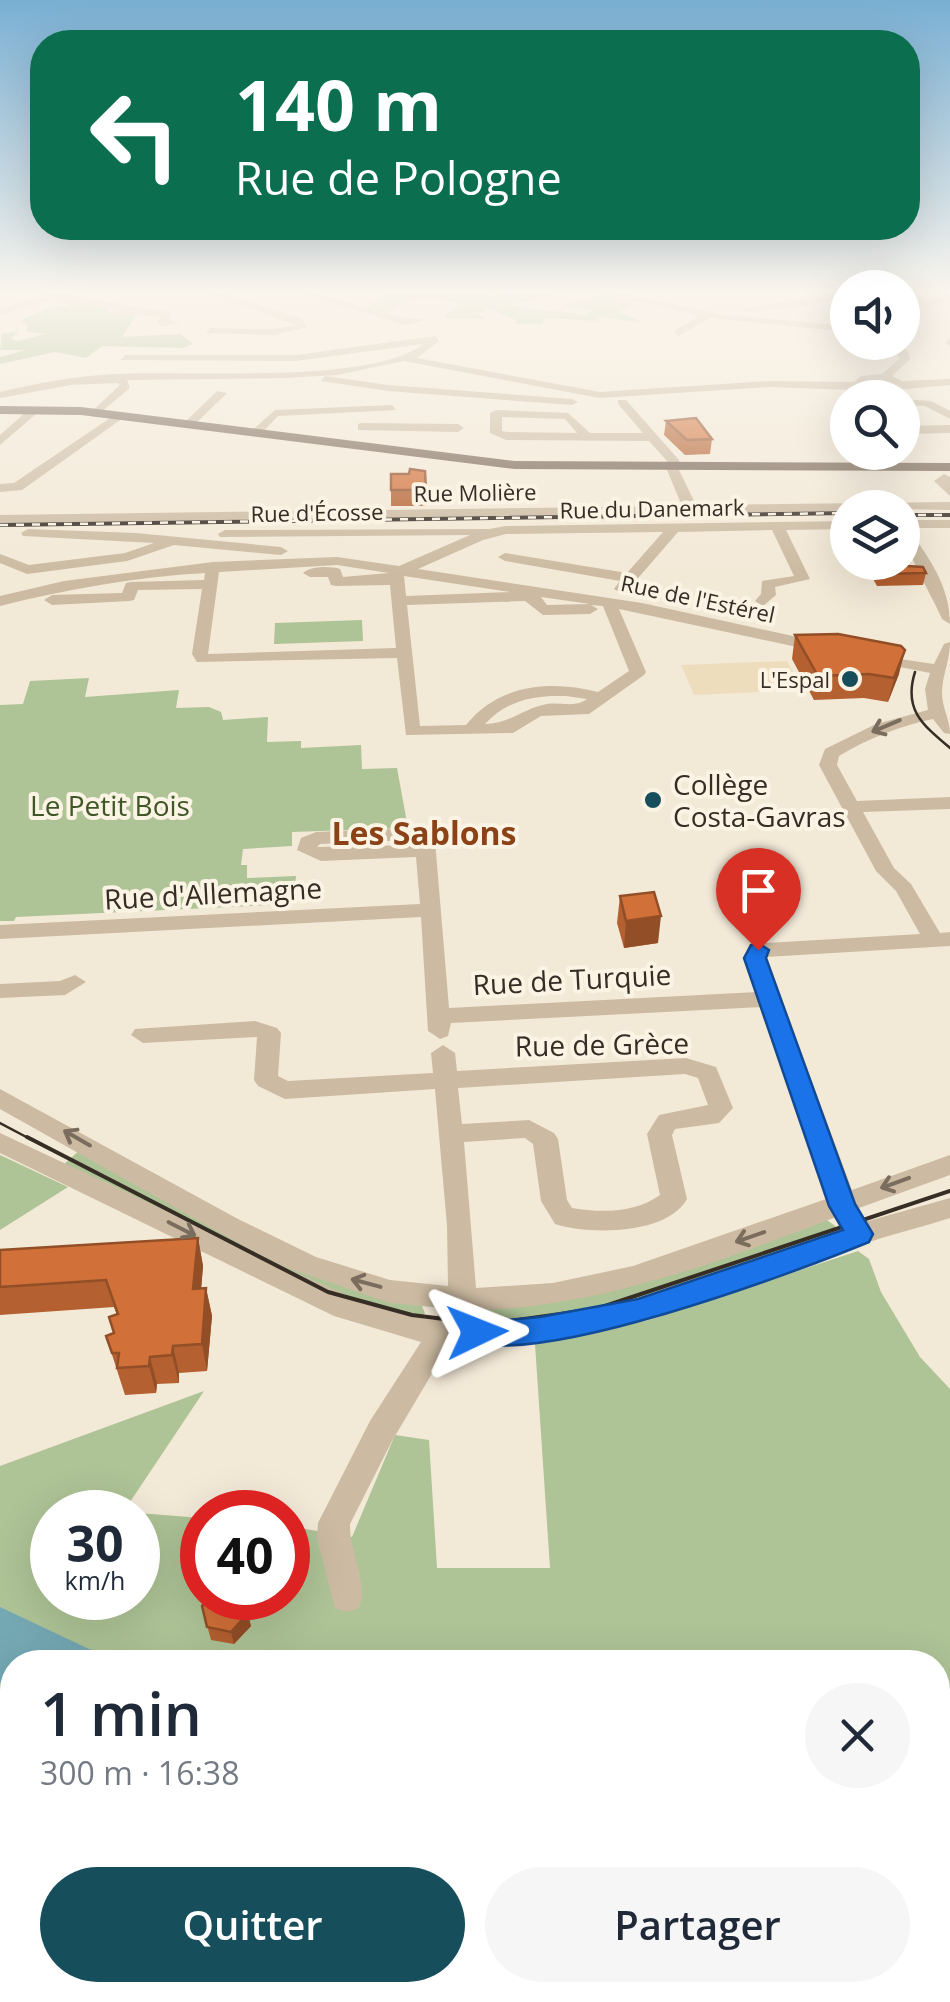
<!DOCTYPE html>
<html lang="fr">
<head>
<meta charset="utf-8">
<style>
	:root { --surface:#fff; --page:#f6f6f7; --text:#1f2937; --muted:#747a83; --accent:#174e5b }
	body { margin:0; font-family:"Open Sans",sans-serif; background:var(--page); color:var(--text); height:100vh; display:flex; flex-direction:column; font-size:38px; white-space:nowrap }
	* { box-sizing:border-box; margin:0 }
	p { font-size:32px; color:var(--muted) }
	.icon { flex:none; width:55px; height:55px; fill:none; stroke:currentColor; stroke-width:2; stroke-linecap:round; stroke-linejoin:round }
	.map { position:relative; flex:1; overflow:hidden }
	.details { position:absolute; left:0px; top:1650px; width:950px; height:352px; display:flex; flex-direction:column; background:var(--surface); border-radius:40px 40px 0 0; box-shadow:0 10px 40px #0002 }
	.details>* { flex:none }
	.top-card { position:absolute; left:30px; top:30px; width:890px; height:210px; border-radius:40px; box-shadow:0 10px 40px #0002; background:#0b6e4f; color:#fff; overflow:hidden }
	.fabs { position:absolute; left:830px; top:270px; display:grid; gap:20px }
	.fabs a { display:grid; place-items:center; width:90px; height:90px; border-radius:50%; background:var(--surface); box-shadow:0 10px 40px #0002; font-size:50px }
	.speed { position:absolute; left:30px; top:1490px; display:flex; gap:20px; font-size:50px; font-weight:700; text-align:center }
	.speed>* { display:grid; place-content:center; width:130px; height:130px; border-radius:50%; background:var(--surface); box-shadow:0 10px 40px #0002; line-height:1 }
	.speed small { font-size:25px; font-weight:400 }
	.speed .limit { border:15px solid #d22; background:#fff; color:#111 }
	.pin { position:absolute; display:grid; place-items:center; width:85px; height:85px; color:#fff; margin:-102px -42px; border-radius:50% 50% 50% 0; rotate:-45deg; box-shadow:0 0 10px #0007 }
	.pin .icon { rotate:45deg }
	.me { position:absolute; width:110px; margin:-55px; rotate:88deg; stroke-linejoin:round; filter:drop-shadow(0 0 8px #0008) }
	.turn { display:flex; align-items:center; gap:35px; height:210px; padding:0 40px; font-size:45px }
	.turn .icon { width:130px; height:130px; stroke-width:2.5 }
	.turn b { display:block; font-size:70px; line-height:85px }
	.round { display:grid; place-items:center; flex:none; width:105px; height:105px; border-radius:52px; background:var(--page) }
	.summary { display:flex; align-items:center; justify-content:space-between; height:170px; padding:0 40px }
	h1 { font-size:60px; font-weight:600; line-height:75px }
	.primary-button { display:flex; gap:20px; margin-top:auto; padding:20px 40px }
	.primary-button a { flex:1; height:115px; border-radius:60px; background:var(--accent); color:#fff; font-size:40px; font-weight:600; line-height:115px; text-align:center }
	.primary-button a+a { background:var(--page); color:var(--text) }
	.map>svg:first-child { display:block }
</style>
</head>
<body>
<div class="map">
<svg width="950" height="2002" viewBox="0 0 950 2002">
	<rect width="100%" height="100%" fill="#f3e9d7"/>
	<path fill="#aec396" d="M389,292H477L492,296L547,292L554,294L528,302L509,303C528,312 555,309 584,315L592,310L561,306L603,295L635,302L620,312L644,323L601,317L596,321L546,318L542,324H515L516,320L488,308L478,314L486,319L444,318L460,303C434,298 406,293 389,313L366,309Z
		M59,299L90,301L109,309L107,312L137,314L122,337L181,334L193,344L182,348L102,346L86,358L55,352L0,364V357L26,350H0L2,334L18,331L11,339L18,341L45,334L25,331L28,327L21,320L51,307H72Z
		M362,620L363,641L274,644L275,623Z
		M89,678L85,697L179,690L176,708L209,707L221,712L223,720L268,717L267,742L301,741V748L361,745L362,769L397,768L408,828L292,832V846L243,849L241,865H247V878L296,876L293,904L16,917L14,921H0V705L23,704L30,681Z
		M83,1147L120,1173L421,1304L425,1313L421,1318L325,1296L107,1183L61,1167Z
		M0,1155L68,1187L0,1230Z
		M827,1220L835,1226L836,1236L709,1281L584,1315L485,1325L478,1317L485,1307Z
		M858,1251L869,1259L881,1292L920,1357L950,1389V2002H89L83,1990H938V1662H12V1838L0,1811V1466L204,1391L124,1511L131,1512H52V1598H138V1513L202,1518V1598H288V1526L352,1537L395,1435L429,1440L437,1568H550L535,1344L646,1321Z"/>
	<path fill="#edddbc" d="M787,661L803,690L694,695L681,665Z"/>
	<path fill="#74a8b3" d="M0,1607L89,1649L138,1662H12V1686L0,1683Z
		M938,1740L950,1743V1974L938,1947Z
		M0,1811L12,1838V1990H83L89,2002H0Z"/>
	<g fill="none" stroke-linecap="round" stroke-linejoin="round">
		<path fill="#ccbba2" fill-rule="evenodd" d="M202,292H217L301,318L307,327L274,335L206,333L210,328L274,329L296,325Z
			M296,292H311L399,317L426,320L405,325Z
			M597,292H616L724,315L848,326V332L710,318L678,336L674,331L699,316Z
			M839,292H848V296L800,307L747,312L742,309Z
			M52,293C91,297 127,308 166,311L171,314L168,320L180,323L162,326L157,323L160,317L121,314L90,303L52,299L0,315V309Z
			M950,294V300L902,312V306Z
			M435,336L439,341L417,358L600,392L769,381L854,382L861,376L882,374L900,358L887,342C900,342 908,346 910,359L892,376L902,381L950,379V385L882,391L769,387L600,398L404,361L337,375L286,378L127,380L130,388L95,417L89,414L120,385L118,383L71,385L0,398V392C37,383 75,376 114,374C183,370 373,385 423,344L296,361L121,360L125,355H296ZM883,380L889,383L869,382V381Z
			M950,338V346L945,343Z
			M325,376L388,385L572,399L578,402L572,405L388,391L321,381Z
			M217,391L227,393L192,427H184V423Z
			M902,399L931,401L950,411V419L925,406L902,405Z
			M618,400H626L679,460V470L696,505L950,502V510L848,508V511L0,523V515L682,506L667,470V461L649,441L506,440L490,433V413L496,410L568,413L590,433H643L618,404ZM502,417L565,419L577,433L507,432L502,431Z
			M392,405L396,410L278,416L258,437L248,434L275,410Z
			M26,412L36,414L0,445V435Z
			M113,416L123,418L22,490L0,492V484L14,483Z
			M362,423L458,424L464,428L458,432L358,430V424Z
			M950,425V433L902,434V426Z
			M890,452H902L903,453L897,457Z
			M944,474L950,477V496L934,481Z
			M902,520H950V528H908C929,558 950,586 950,624L942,619C930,591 902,548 902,520Z
			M848,521V529L786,530L810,579L775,587L776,595L763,606L755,601L761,594L762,581L794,576L772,530L678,532L626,592L621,593L614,589L620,581L505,561L498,557L505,553L627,573L663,532L506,534L483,540L418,569L642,603L825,643L833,648L825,653L619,609L646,672L644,675L589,714L541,716L513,733L406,735L397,658L197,662L192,654L202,589L138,590L134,600L129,601L52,605L44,600L52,595L122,593L126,583L131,582L204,580L205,573C135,577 68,589 0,606V596L64,581L213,562L337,557L399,566L470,535L220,537L218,534L225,530L489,529L506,526ZM337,565L389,573L343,577L340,569C330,566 311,566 303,573L310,577H328L331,585L336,586L390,585L396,648L208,654L219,572ZM404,576L510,592L406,596ZM541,597L590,604L547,605ZM525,601L543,615L590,614L598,609L591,605L603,606L629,671L598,692C550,680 499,684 466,725L420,726L407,605ZM566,696L587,699C575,708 561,702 547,704C524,708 509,724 485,724C507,700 534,695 566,696Z
			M28,529L136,533L281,547L288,551L281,555L174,545L127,561L27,574L0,563V554L29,565L125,553L154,543L23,536L21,533Z
			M847,562L899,564L906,568C889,578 862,573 847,562Z
			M950,642C950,661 942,675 942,693C942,708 950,719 950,734L944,733L933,719C900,726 869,738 839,756L837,765L857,801L950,797V809L863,812L894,868L911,884L940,933L950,932V946L766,957L852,1190L950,1155V1175L859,1208L863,1219L861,1223L950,1198V1218C923,1227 896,1233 869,1242C731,1289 599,1351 449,1345L392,1441L350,1524C349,1552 369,1583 359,1608L347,1612L335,1608L317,1539L318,1523L370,1421L421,1342L334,1316L0,1153V1133L256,1253L0,1109V1089L238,1219L316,1257L390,1280L448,1286L447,1226L435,1089L285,1099L258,1086L254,1080L257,1037L143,1043L131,1035L135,1029L255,1021L277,1028L281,1033L278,1076L288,1081L433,1073L431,1053L443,1045L455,1053L457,1071L686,1058L716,1067L733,1108L719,1123L675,1129L672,1135L687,1199C667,1235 589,1235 555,1224L541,1201L533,1144L525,1138L464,1142L476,1288L553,1283L633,1266L829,1198L762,1007L451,1023L448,1036L440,1039L428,1031L421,917L0,939V925L420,904L416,857L321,861L297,850L301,838L316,832L415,828L435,841L449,1008L757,992L744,957L750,944L920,934L896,891L876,871L819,765L825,749L876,724L928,710L925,689L930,673L865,660V654L934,664L944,644ZM411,840L416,845L317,847L320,844ZM685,1074L698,1078L708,1105L659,1115L647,1134L660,1195C635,1213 602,1213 572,1208L567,1200L558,1139L554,1133L529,1120L462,1124L458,1088ZM836,1217L841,1226L847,1228C724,1274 596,1326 464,1322L470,1311C599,1307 717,1263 836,1217ZM282,1266L390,1303L442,1308L434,1320C379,1312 332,1289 282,1266Z
			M75,975L86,982L65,995L0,998V984L60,981Z"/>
		<path fill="#796655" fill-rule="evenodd" d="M0,406L81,407L515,461L950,463V471L515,469L81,415L0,414Z"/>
		<path stroke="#362d25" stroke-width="2.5" d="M915,672C903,710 923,725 950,748
			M0,1123L32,1140"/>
		<path stroke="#362d25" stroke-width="4" d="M27,1137L328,1292L412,1315L452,1320L510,1321L596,1309L950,1191"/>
		<g stroke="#362d25" stroke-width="4">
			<path id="rail" d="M902,515H950
				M0,525L848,513"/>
		</g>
		<use href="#rail" stroke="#fbf3e4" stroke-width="2.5" stroke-dasharray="8" stroke-linecap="butt"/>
	</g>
	<path fill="#b46030" d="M666,421L712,439L710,454L685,455L664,435Z
		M425,471L426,506H391V490L409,474Z
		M873,564L926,573L923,585L877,586L871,575Z
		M795,635L899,674L888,702L864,698L814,700L792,659Z
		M620,896L658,943L624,948L617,923Z
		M198,1238L203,1266L201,1288H206L212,1316L207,1371L179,1373V1383L157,1384L156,1393L125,1395L106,1336L113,1334L117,1315L114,1307L0,1315V1250Z
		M202,1606L251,1626L234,1644L211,1640Z"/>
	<path fill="#924e27" d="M905,650L899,674L888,702L894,678Z
		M661,916L658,943L624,948L626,921Z
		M198,1238L203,1266L199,1316L193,1289Z
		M206,1288L212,1316L207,1371L202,1344Z
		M173,1346L179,1373V1383L172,1355Z
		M150,1357L157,1384L156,1393L149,1366Z
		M248,1613L251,1626L234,1644L231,1632Z"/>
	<path fill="#d17038" stroke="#924e27" stroke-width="2.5" d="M696,418L712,439L687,440L666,421Z
		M410,469L425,471L426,490H391V474H409Z
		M873,564L923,567L926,573L879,574Z
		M838,634L901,646L905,650L894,678L869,674L818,676L795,635Z
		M654,892L661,916L626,921L620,896Z
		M198,1238L193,1289L206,1288L202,1344L173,1346L172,1355L150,1357L149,1366L117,1368L119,1353H112L106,1336L114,1333L109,1317L118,1314L106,1280L0,1287V1250Z
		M210,1598H244L248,1613L231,1632L207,1627L202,1606Z"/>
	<defs><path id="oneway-shaft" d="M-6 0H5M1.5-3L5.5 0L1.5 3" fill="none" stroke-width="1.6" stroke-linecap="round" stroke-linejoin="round" transform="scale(2.5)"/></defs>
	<g stroke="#7a6d5d">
		<use href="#oneway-shaft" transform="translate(886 726) rotate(157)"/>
		<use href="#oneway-shaft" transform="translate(77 1138) rotate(-150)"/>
		<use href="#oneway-shaft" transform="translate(895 1183) rotate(160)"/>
		<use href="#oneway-shaft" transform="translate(182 1229) rotate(27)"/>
		<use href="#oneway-shaft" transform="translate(750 1237) rotate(161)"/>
		<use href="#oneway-shaft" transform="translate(366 1283) rotate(-165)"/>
	</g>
	<linearGradient id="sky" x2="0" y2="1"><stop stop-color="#79afd3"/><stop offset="0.51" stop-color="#faf5ed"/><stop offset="1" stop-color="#faf5ed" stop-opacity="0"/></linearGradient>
	<rect width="950" height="573" fill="url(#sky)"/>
	<path fill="#1a73e8" stroke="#114b97" stroke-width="2.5" d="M758,943L769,950L766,958L855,1204L873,1234L869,1242C791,1274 542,1367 467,1341L463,1332L467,1324L540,1317L638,1299L843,1230L829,1206L744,958L751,945Z"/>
	<g fill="#174e5b" stroke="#fbf3e4" stroke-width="4">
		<circle cx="850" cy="679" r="10"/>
		<circle cx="653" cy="800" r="10"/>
	</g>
	<g text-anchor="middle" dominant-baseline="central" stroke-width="8" stroke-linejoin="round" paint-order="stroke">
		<g font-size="22" fill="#362d25" stroke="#fbf3e4">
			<text transform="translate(475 492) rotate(-1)">Rue Molière</text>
			<text transform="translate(652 508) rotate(-1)">Rue du Danemark</text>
			<text transform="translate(317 512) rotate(-1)">Rue d'Écosse</text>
			<text transform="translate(698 598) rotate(12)">Rue de l'Estérel</text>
		</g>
		<g font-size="22" fill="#362d25" stroke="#fbf3e4" text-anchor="end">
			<text x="830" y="679">L'Espal</text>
		</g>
		<g font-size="28" fill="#362d25" stroke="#fbf3e4" text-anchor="start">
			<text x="673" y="784">Collège<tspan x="673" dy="32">Costa-Gavras</tspan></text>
		</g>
		<g font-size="28" fill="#3f5627" stroke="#fbf3e4">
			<text x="110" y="805">Le Petit Bois</text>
		</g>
		<g font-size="28" fill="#362d25" stroke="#fbf3e4">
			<text transform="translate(213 893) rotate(-3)">Rue d'Allemagne</text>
			<text transform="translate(572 979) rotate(-3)">Rue de Turquie</text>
			<text transform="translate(602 1044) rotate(-1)">Rue de Grèce</text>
		</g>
		<g font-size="32" font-weight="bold" fill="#8c4217" stroke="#fbf3e4">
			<text x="424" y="832">Les Sablons</text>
		</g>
	</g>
</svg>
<div class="fabs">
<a><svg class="icon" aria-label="sound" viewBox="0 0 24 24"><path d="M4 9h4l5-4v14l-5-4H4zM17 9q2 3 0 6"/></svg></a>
<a><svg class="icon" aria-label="search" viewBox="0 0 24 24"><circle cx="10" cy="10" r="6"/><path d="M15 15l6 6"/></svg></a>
<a><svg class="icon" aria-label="layers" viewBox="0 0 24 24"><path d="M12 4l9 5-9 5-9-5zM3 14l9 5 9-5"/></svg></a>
</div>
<div class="speed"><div>30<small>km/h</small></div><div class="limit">40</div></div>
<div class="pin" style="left:758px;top:950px;background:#d93025"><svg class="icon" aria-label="arrive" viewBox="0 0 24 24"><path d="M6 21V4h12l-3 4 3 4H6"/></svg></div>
<svg class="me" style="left:477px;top:1332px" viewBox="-20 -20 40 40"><path d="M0-17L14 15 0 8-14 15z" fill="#1a73e8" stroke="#fff" stroke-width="4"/></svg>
<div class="top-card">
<div class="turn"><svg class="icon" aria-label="left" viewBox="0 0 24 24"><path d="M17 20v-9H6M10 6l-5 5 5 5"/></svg><div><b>140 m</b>Rue de Pologne</div></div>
</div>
<section class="details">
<div class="summary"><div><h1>1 min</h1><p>300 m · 16:38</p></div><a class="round"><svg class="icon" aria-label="close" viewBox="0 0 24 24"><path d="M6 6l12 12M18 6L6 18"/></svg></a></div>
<div class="primary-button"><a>Quitter</a><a>Partager</a></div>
</section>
</div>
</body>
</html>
